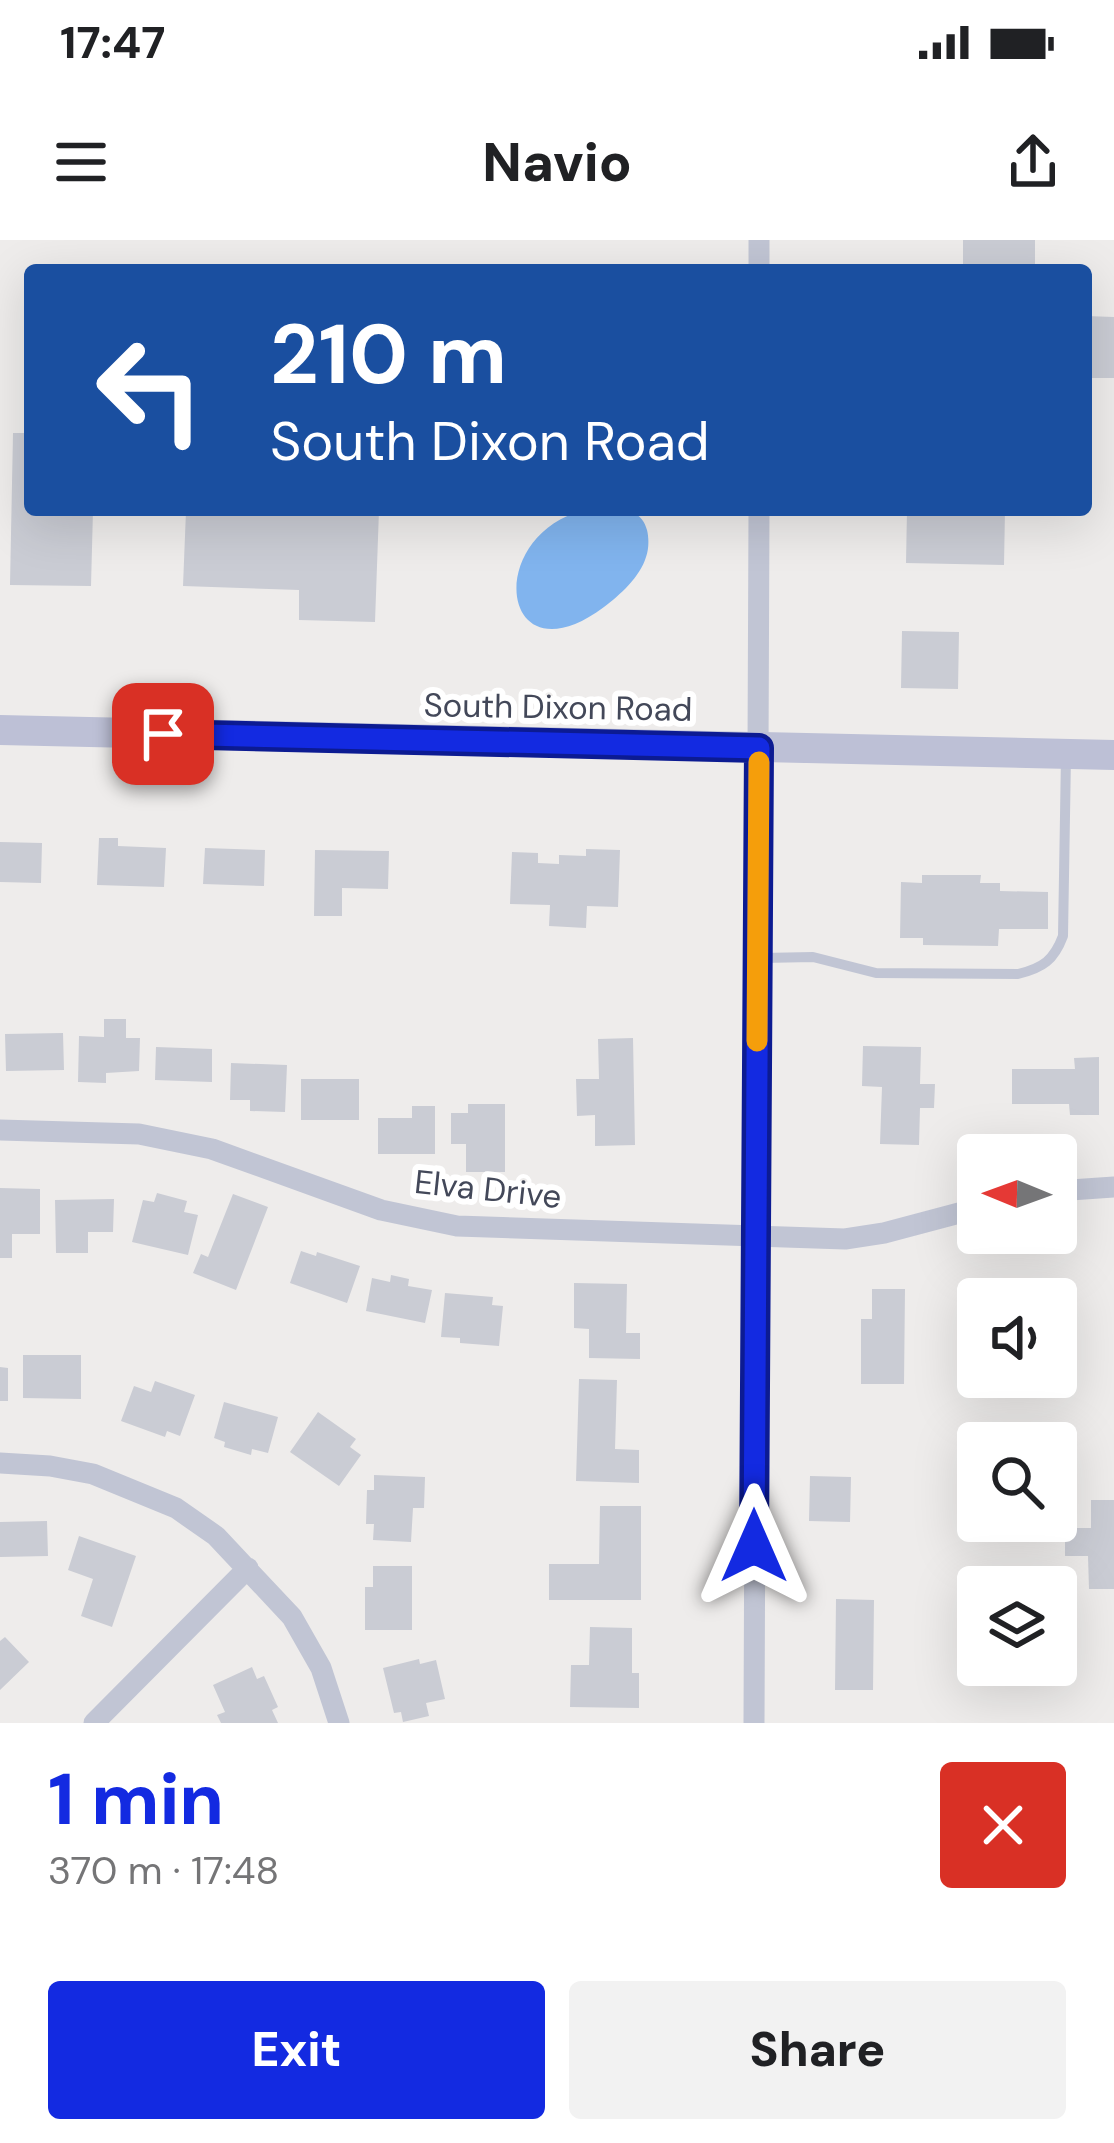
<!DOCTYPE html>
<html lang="en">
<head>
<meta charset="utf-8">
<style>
	:root { --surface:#fff; --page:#f2f2f2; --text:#202124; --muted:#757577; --accent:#132ae1 }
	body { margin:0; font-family:"DM Sans",sans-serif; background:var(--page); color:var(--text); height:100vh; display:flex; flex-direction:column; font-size:45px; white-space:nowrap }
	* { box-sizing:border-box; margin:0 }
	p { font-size:39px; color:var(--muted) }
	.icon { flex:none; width:66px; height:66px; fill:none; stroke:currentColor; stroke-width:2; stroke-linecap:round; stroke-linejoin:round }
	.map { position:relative; height:1483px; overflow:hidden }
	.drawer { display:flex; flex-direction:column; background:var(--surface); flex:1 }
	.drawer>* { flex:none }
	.hud { position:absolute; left:24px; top:24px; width:1068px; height:252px; border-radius:12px; box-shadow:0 12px 48px #0002; background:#1a4fa0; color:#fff; overflow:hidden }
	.needle { width:78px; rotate:271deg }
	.fabs { position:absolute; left:957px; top:894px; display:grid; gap:24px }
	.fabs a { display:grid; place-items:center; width:120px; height:120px; border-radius:12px; background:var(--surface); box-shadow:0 12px 48px #0002; font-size:60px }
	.pin { position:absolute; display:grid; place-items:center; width:102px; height:102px; color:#fff; margin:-51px; border-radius:24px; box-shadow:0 6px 18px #0006 }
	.me { position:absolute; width:132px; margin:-66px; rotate:0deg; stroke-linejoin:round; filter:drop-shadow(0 0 9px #0008) }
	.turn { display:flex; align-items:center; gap:42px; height:252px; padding:0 48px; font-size:54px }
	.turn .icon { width:156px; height:156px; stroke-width:2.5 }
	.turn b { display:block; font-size:84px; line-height:102px }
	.round { display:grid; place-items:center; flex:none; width:126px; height:126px; border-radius:12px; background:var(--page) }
	.summary { display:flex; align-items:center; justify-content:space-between; height:204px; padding:0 48px }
	h1 { font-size:72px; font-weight:800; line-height:90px; color:var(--accent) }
	.action { display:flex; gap:24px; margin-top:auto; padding:24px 48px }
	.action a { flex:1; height:138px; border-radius:12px; background:var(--accent); color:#fff; font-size:48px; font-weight:800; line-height:138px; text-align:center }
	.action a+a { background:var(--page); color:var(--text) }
	.status { display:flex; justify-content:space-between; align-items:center; height:84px; padding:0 60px; background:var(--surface); direction:ltr }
	.status svg { height:33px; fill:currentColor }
	header { display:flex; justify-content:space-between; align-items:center; height:156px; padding:0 48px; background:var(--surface); font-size:54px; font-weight:800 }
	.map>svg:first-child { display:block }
</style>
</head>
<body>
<div class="status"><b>17:47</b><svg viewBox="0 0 49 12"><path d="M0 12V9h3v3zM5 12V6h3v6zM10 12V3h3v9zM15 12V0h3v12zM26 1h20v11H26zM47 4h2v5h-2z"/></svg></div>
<header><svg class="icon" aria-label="menu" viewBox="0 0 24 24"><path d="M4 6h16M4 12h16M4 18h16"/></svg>Navio<svg class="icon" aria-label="share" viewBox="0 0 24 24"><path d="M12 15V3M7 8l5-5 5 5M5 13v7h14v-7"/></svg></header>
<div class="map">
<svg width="1114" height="1483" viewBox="0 0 1114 1483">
	<rect width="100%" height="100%" fill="#eeeceb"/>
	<path fill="#81b4ee" d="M584,270C607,270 640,262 647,290C649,298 649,309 646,317C640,337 620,355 604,367C501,444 482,297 584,270Z"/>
	<path fill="#caccd4" d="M963,0H1035V30H963Z
		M1086,76L1114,77V138H1086Z
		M13,193H30V270H93L91,346L10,345Z
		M302,270H379L375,382L299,380V350L183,346L186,271L302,274Z
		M907,270H1005L1004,325L906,323Z
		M902,391L959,392L958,449L901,448Z
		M99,598H118V606L166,608L164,647L97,645Z
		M0,602L42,603L41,643L0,642Z
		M205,608L265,610L264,646L203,644Z
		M586,609L620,610L618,667L587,666L586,688L549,686L550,665L510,664L512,612L538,613V623L559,624V615L586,616Z
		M315,610L389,611L388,649L342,648V676H314Z
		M922,635H981L980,643H1000V651L1048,652V689H999L998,706L923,705V698H900L901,642L922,643Z
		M104,779H126V798H140L139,831L106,833V843L78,842L79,796L104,797Z
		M63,793L64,830L6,831L5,794Z
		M633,798L635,905L595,906V875L577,876L576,839H599L598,799Z
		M863,806L921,807L920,844H935L934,868H920L919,905L880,904L882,847L862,846Z
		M156,807L212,809V842L155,840Z
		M1099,817V875H1070L1069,864H1012V829H1075L1074,818Z
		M231,823L287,825L285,872L250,871V860H230Z
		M301,839H359V880H301Z
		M468,864H505V932H466V904H451V873H468Z
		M412,866H435V914H378V878H412Z
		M0,948L40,949V994H12V1018H0Z
		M157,953L187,961L184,972L198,975L188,1015L132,1002L143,960L154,962Z
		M233,954L268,967L236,1050L193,1033L201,1014L208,1017Z
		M114,959L113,992H88V1013H56L55,960Z
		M301,1011L316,1016L317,1012L360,1026L347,1063L290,1043Z
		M391,1035L409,1039L408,1046L432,1050L425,1083L366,1071L372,1038L390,1042Z
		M574,1043L627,1044L626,1093H640V1119L589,1118V1089L574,1088Z
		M872,1049H905L904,1144H861V1079H872Z
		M445,1053L493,1057L492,1065L503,1066L499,1106L460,1103V1098L441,1097Z
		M23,1115H81V1159L23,1158Z
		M0,1127L8,1128V1161H0Z
		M579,1139L617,1140L615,1209L639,1210V1243L576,1241Z
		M155,1141L195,1155L180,1196L167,1191L165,1197L121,1181L134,1146L151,1152Z
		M224,1162L278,1177L268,1213L252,1209L251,1215L224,1207L225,1202L214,1198Z
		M318,1172L356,1199L350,1207L361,1215L339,1246L290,1212Z
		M374,1235L425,1237L424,1268H413L411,1302L373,1300L374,1284H366L367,1250H374Z
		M810,1236L851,1237L850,1282L809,1281Z
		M1091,1260H1114V1349H1089L1088,1316H1065V1288H1091Z
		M600,1266H641V1360H549V1324H599Z
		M47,1281L48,1316L0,1317V1282Z
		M79,1296L136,1316L112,1387L81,1376L93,1339L68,1330Z
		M373,1326H412V1390H365V1347H373Z
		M836,1359L874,1360L873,1450H835Z
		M590,1387L632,1388V1433H639V1468L570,1467L571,1425H589Z
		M5,1397L29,1422L0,1450V1401Z
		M419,1419L420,1424L436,1420L445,1459L426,1463L429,1476L403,1482L401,1472L394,1473L383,1428Z
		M252,1427L257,1439L264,1436L278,1467L272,1470L278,1483H221L217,1475L225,1472L213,1445Z"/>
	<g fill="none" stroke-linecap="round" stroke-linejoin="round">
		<path stroke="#c1c5d4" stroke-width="10" d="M758,718L813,717L876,733L1018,734C1043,728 1054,720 1063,696L1066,516"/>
		<path stroke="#c1c5d4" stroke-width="21" d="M759,30V0
			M0,890L139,894L212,909L381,970L457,986L845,999L884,993L978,968
			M1056,951L1114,947
			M0,1223L50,1226L93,1234L176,1268L216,1296L292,1377L321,1428L339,1483
			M94,1483L248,1328
			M754,1483L759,270"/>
		<path stroke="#bdc0d6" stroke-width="30" d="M0,490L1114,515"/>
	</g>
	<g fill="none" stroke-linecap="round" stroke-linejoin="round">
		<g stroke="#0c1b92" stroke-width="30">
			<path id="route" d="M163,494L759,508L754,1306"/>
		</g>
		<use href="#route" stroke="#132ae1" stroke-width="21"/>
		<path stroke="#f59e0b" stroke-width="21" d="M757,801L759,522"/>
	</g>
	<g text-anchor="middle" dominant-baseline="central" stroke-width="12" stroke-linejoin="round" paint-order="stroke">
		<g font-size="33" fill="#434859" stroke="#fff">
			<text transform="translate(558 467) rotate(1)">South Dixon Road</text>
			<text transform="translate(488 949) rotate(6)">Elva Drive</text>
		</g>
	</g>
</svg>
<div class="fabs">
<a><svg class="needle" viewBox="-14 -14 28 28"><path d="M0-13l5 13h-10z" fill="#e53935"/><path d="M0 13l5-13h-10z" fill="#757577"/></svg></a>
<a><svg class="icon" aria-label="sound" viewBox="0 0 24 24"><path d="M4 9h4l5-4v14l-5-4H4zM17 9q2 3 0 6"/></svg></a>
<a><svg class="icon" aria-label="search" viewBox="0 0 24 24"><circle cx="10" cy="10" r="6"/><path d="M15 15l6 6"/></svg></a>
<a><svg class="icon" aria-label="layers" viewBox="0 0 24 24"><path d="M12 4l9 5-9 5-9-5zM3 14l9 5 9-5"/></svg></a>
</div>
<div class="pin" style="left:163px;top:494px;background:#d93025"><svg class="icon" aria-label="arrive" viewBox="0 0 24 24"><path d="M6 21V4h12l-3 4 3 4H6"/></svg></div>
<svg class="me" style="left:754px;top:1306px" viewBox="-20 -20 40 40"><path d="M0-17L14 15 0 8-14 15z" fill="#132ae1" stroke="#fff" stroke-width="4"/></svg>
<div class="hud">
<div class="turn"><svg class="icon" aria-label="left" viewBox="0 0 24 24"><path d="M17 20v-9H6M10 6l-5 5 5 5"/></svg><div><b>210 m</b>South Dixon Road</div></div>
</div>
</div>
<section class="drawer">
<div class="summary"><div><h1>1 min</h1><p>370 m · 17:48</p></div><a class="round" style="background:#d93025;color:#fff"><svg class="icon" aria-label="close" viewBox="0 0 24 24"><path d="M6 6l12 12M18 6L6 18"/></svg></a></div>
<div class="action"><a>Exit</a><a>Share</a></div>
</section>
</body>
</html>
